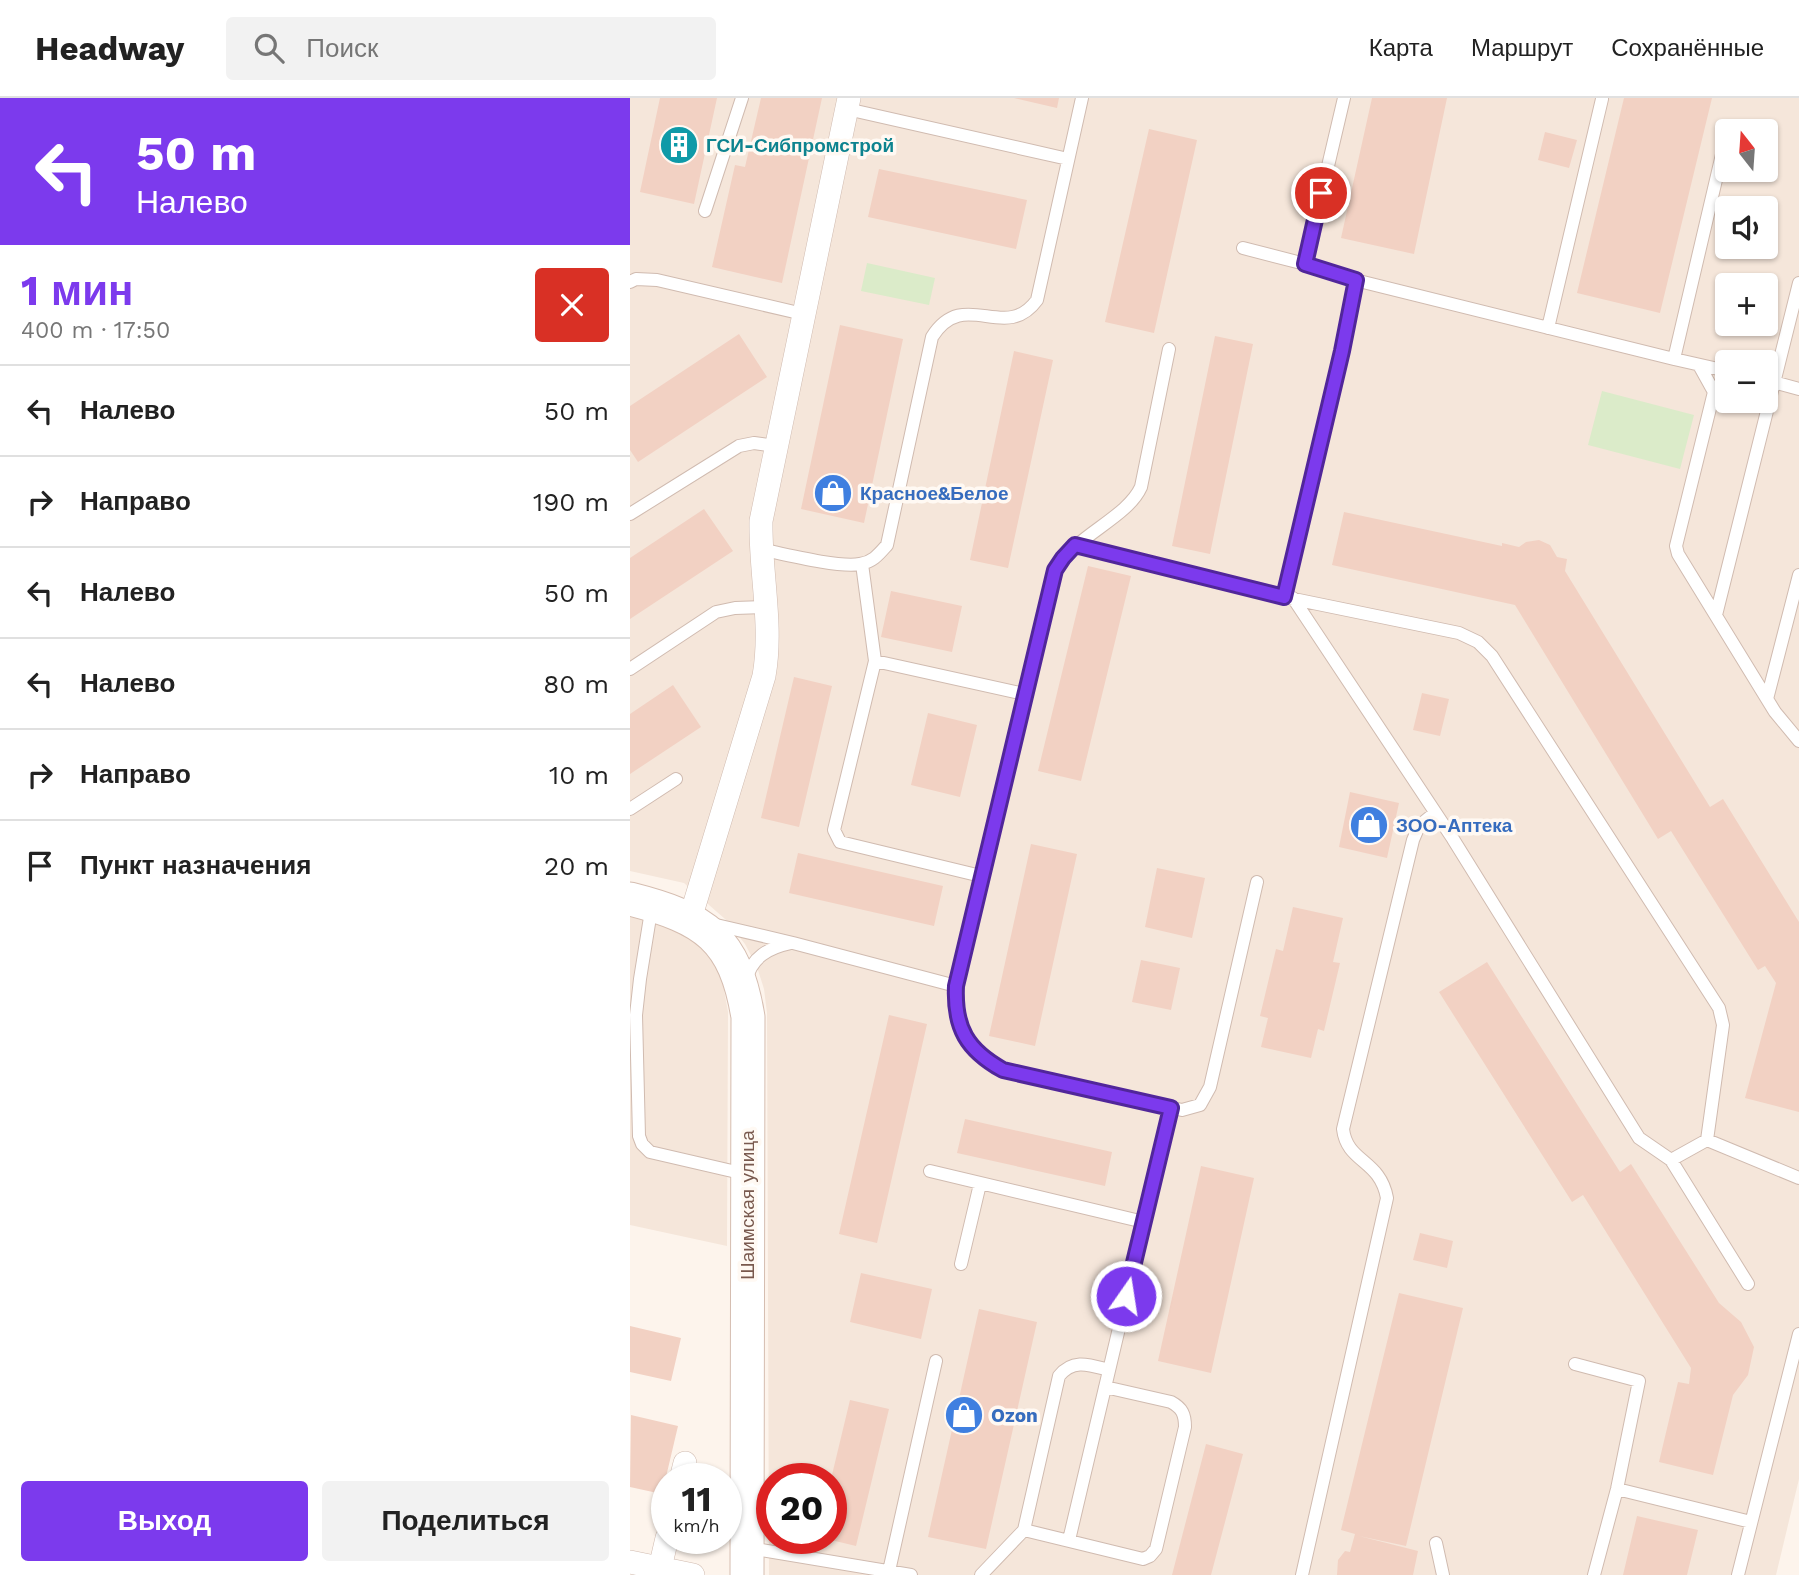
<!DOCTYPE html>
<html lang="ru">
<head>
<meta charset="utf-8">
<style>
	:root { --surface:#fff; --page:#f2f2f2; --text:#222; --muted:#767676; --line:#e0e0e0; --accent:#7c3aed }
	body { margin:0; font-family:"Work Sans",sans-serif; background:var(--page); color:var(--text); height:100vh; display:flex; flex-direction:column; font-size:26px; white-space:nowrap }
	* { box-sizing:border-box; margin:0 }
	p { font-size:23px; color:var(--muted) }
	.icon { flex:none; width:38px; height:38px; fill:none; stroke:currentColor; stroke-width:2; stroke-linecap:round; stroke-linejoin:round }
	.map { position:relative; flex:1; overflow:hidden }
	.drawer { display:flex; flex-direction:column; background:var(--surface); width:630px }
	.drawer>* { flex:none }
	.hud { background:#7c3aed; color:#fff; overflow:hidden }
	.needle { width:46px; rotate:343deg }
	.buttons { position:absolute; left:1085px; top:21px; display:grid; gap:14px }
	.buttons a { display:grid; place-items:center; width:63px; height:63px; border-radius:7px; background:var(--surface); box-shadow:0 2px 5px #0004; font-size:35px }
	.speed { position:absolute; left:21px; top:1365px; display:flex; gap:14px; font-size:35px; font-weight:700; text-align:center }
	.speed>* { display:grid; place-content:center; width:91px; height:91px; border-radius:50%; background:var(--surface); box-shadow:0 2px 5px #0004; line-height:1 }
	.speed small { font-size:18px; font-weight:400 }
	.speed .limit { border:10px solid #d22; background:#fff; color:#111 }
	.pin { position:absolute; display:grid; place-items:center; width:60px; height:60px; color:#fff; margin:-30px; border:4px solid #fff; border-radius:50%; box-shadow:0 2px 7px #0007 }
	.me { position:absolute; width:77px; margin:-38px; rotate:13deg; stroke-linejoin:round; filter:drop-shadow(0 0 5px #0008) }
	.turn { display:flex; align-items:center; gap:24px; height:147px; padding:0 21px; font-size:32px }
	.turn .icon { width:91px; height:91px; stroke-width:2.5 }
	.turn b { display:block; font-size:49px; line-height:60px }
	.round { display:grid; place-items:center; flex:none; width:74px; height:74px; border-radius:7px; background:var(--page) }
	.headline { display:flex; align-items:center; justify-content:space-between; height:119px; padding:0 21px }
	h1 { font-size:42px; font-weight:700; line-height:52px; color:var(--accent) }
	.primary-button { display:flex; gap:14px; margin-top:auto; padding:14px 21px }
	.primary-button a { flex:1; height:80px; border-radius:7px; background:var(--accent); color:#fff; font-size:28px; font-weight:700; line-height:80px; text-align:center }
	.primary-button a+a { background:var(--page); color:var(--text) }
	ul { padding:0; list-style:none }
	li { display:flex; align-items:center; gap:21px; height:91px; padding:0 21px; border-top:2px solid var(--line) }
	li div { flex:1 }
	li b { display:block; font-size:26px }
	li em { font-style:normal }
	header { display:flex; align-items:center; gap:42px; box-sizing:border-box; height:98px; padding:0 35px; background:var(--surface); border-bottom:2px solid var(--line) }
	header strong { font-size:33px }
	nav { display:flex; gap:38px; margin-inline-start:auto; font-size:24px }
	.search { width:490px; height:63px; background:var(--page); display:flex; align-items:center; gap:18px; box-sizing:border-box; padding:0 24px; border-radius:7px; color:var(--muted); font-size:26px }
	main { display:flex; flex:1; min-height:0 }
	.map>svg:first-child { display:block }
</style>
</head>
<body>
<header>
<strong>Headway</strong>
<div class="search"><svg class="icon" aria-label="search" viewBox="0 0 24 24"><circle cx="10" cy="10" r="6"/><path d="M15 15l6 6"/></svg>Поиск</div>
<nav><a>Карта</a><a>Маршрут</a><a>Сохранённые</a></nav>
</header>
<main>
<section class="drawer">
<div class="hud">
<div class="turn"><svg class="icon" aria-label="left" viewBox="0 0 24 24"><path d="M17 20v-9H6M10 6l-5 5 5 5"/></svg><div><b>50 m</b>Налево</div></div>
</div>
<div class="headline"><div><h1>1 мин</h1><p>400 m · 17:50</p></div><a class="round" style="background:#d93025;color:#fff"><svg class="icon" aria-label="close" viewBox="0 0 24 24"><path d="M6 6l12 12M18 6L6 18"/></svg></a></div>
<ul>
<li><svg class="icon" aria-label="left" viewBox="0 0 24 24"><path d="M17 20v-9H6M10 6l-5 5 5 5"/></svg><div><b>Налево</b></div><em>50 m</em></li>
<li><svg class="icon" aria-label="right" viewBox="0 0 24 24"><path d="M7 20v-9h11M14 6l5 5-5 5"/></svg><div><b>Направо</b></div><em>190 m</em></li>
<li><svg class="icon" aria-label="left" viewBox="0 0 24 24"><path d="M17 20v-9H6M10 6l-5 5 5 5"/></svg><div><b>Налево</b></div><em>50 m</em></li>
<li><svg class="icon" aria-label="left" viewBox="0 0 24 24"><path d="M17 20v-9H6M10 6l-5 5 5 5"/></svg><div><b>Налево</b></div><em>80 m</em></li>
<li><svg class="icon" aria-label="right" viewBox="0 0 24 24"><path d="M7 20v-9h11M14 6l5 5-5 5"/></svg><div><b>Направо</b></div><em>10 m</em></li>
<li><svg class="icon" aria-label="arrive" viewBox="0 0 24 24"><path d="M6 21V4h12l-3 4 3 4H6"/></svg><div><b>Пункт назначения</b></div><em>20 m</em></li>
</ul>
<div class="primary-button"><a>Выход</a><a>Поделиться</a></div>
</section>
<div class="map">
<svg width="1169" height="1477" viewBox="0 0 1169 1477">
	<rect width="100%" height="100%" fill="#fdf4ec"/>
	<path fill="#f5e6da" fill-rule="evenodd" d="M0,0H1169V1381L1146,1477H139L137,915L134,891L127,869L115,846L95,821L54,785L0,773ZM1097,33H1136V72H1097ZM1097,110H1136V149H1097ZM1097,187H1136V226H1097ZM1097,264H1136V303H1097ZM142,1381H201V1440H142Z
		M0,817L59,836L79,856L92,881L98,914L97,1148L0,1127Z"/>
	<path fill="#dbebc9" d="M237,165L305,180L299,207L231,193Z
		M972,293L1064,317L1050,371L958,347Z"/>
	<path fill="#f2d1c3" d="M30,0H87L64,106L10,94Z
		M131,0H192L152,185L82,169L105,67L115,69Z
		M384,0H429L427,10Z
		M742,0H817L784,156L711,140Z
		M994,0H1082L1030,215L947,195Z
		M519,31L567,42L524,235L475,224Z
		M915,34L947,42L939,70L908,62Z
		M249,71L397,102L386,151L238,119Z
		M210,227L273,241L234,425L171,411Z
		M109,236L137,279L8,364L0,352V308Z
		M585,238L623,246L580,456L542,448Z
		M384,253L423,262L378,470L340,462Z
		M74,411L103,453L0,521V460Z
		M714,414L872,448V445L889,449L896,444L909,442L920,447L927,459L937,461L935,473L1080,709L1093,701L1169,824V1014L1115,1000L1146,885L1135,868L1128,872L1041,733L1028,741L885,507L702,467Z
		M458,468L501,478L451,683L408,673Z
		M261,493L332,508L322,554L251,539Z
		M164,579L202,588L169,729L131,720Z
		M43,587L71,629L0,676V616Z
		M792,595L819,601L810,638L783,632Z
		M298,615L347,627L330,699L281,687Z
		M720,694L769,705L757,760L709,749Z
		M401,746L447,756L405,948L359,938Z
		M168,755L313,788L304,828L159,795Z
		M527,770L575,780L562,840L515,829Z
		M663,809L713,820L703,864L710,865L694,933L688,931L681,960L631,949L638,920L630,918L646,851L653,853Z
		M511,862L550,870L541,912L502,904Z
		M857,864L990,1074L1001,1066L1089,1205L1111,1224L1124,1249L1118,1277L1103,1297L1083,1377L1029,1364L1048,1284L1059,1286L1061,1270L953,1097L942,1104L809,894Z
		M259,917L297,926L247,1145L209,1136Z
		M335,1021L482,1054L475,1088L327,1055Z
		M571,1068L624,1080L581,1275L528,1263Z
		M790,1135L823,1143L817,1170L783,1162Z
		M231,1175L302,1191L291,1241L220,1224Z
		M769,1195L833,1210L776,1448L729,1438L788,1453L783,1477H707L708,1462L715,1453L720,1454L725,1436L711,1432Z
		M349,1211L407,1224L356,1451L298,1439Z
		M0,1228L51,1240L41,1283L0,1274Z
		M220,1302L259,1311L226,1448L201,1442V1381Z
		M1,1317L48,1328L32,1396L0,1389Z
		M576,1346L613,1356L581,1477H542Z
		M1007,1418L1068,1432L1057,1477H993Z"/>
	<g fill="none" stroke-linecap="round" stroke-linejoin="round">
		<g stroke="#d0bbb0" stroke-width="14">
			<path id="lane" d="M714,0L675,166L725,182
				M217,11L438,61
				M75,113L112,0
				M613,150L675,166
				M0,184L6,181L27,182L173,216
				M918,230L972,1
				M539,251L511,389C497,420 446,437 425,472L326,888C323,930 337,952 373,972L552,1012L570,1007L580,989L627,784
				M1044,261L1097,273
				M1069,267L1084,294L1046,448L1048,456L1137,601
				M1136,282L1169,291
				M0,416L109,348L124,345L146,348
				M445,447L654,499L829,535L848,544L862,558L1089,910L1093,927L1077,1042
				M130,451C154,456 209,470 230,466C243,464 249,456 257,447L302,239C334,188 375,246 407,202L452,0
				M232,466L245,563
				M1169,477L1137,601L1145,614L1169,643
				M654,499L712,252L725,182L1044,261L1097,35
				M663,500L823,741L1009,1040L1041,1062L1077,1042
				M1086,517L1169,185
				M0,571L86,514L105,510L136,509
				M0,711L46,681
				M351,778L210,744L204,732L245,563L394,596
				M22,807L10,881L6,917L9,1038L12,1046L20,1054L115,1076
				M82,826L163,845L326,888
				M116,882C122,859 138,850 161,845
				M1077,1042L1169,1080
				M1041,1062L1118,1186
				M300,1073L514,1124
				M331,1166L350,1086
				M945,1266L1009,1283L987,1391L964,1477
				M987,1391L1121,1424
				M394,1432L429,1278C443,1260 460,1267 479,1272
				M439,1442L541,1010
				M806,1445L813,1477
				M119,1450L281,1477
				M259,1473L306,1263
				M351,1477L394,1432L513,1461L520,1458L526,1451L555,1329C555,1316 552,1310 541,1304L475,1289
				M672,1477L757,1100C750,1061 717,1065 713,1031L783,742L789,728L805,715
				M1108,1477L1169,1236"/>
		</g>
		<g stroke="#d0bbb0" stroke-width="24">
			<path id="street" d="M60,821L134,578C143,527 130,475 131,423L219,0
				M51,1381L55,1365
				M0,1464L63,1477
				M30,1470L37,1440"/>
		</g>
		<g stroke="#d5bdb0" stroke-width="35">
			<path id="secondary" d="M0,801C75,820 105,840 118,919L117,1477"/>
		</g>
		<use href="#lane" stroke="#fff" stroke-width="12"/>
		<use href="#street" stroke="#fff" stroke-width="23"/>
		<use href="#secondary" stroke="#fff" stroke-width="33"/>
	</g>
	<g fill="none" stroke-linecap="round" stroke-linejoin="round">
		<g stroke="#51269a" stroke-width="18">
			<path id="route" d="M496,1198L541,1010L373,972C337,952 324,930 326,888L425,472L433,460L445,447L654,499L712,253L726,182L675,166L691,95"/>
		</g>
		<use href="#route" stroke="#7c3aed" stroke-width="12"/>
	</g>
	<defs>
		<g id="building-disc" transform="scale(2.0125)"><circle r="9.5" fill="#0f9aa8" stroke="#fff9f3"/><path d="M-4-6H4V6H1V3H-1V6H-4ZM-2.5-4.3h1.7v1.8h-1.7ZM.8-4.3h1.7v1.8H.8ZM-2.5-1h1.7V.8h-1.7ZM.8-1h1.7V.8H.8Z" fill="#fff"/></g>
		<g id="shop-disc" transform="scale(2.0125)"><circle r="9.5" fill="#3f7fe0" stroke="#fff9f3"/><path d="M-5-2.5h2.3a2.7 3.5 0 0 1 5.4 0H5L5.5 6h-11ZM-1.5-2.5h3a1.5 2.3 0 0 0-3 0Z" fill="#fff"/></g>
	</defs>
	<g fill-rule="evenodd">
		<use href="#building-disc" x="49" y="47"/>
		<use href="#shop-disc" x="203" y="395"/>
		<use href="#shop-disc" x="739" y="727"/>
		<use href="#shop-disc" x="334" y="1317"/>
	</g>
	<g text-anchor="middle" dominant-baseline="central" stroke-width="7" stroke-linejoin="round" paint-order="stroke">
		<g font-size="19" font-weight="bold" fill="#0d838f" stroke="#fff9f3" text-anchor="start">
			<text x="76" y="47">ГСИ-Сибпромстрой</text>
		</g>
		<g font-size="19" font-weight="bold" fill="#366cbe" stroke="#fff9f3" text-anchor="start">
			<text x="230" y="395">Красное&amp;Белое</text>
			<text x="766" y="727">ЗОО-Аптека</text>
			<text x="361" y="1317">Ozon</text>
		</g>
		<g font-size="19" fill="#79594e" stroke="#fff9f3">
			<text transform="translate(117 1107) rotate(-90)">Шаимская улица</text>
		</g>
	</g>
</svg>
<div class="buttons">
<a><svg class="needle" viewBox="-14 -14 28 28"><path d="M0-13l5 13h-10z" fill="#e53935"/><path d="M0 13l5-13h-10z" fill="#767676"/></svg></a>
<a><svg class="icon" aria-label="sound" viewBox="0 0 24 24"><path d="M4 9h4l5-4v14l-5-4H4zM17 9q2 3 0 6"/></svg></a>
<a>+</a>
<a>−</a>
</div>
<div class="speed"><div>11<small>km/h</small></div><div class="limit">20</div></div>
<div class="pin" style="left:691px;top:95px;background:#d93025"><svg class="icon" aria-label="arrive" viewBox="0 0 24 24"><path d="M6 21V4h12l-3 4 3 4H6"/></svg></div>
<svg class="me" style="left:496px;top:1198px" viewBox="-20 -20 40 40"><circle r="17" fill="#7c3aed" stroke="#fff" stroke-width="3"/><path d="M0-11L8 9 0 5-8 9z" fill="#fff"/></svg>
</div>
</main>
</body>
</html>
